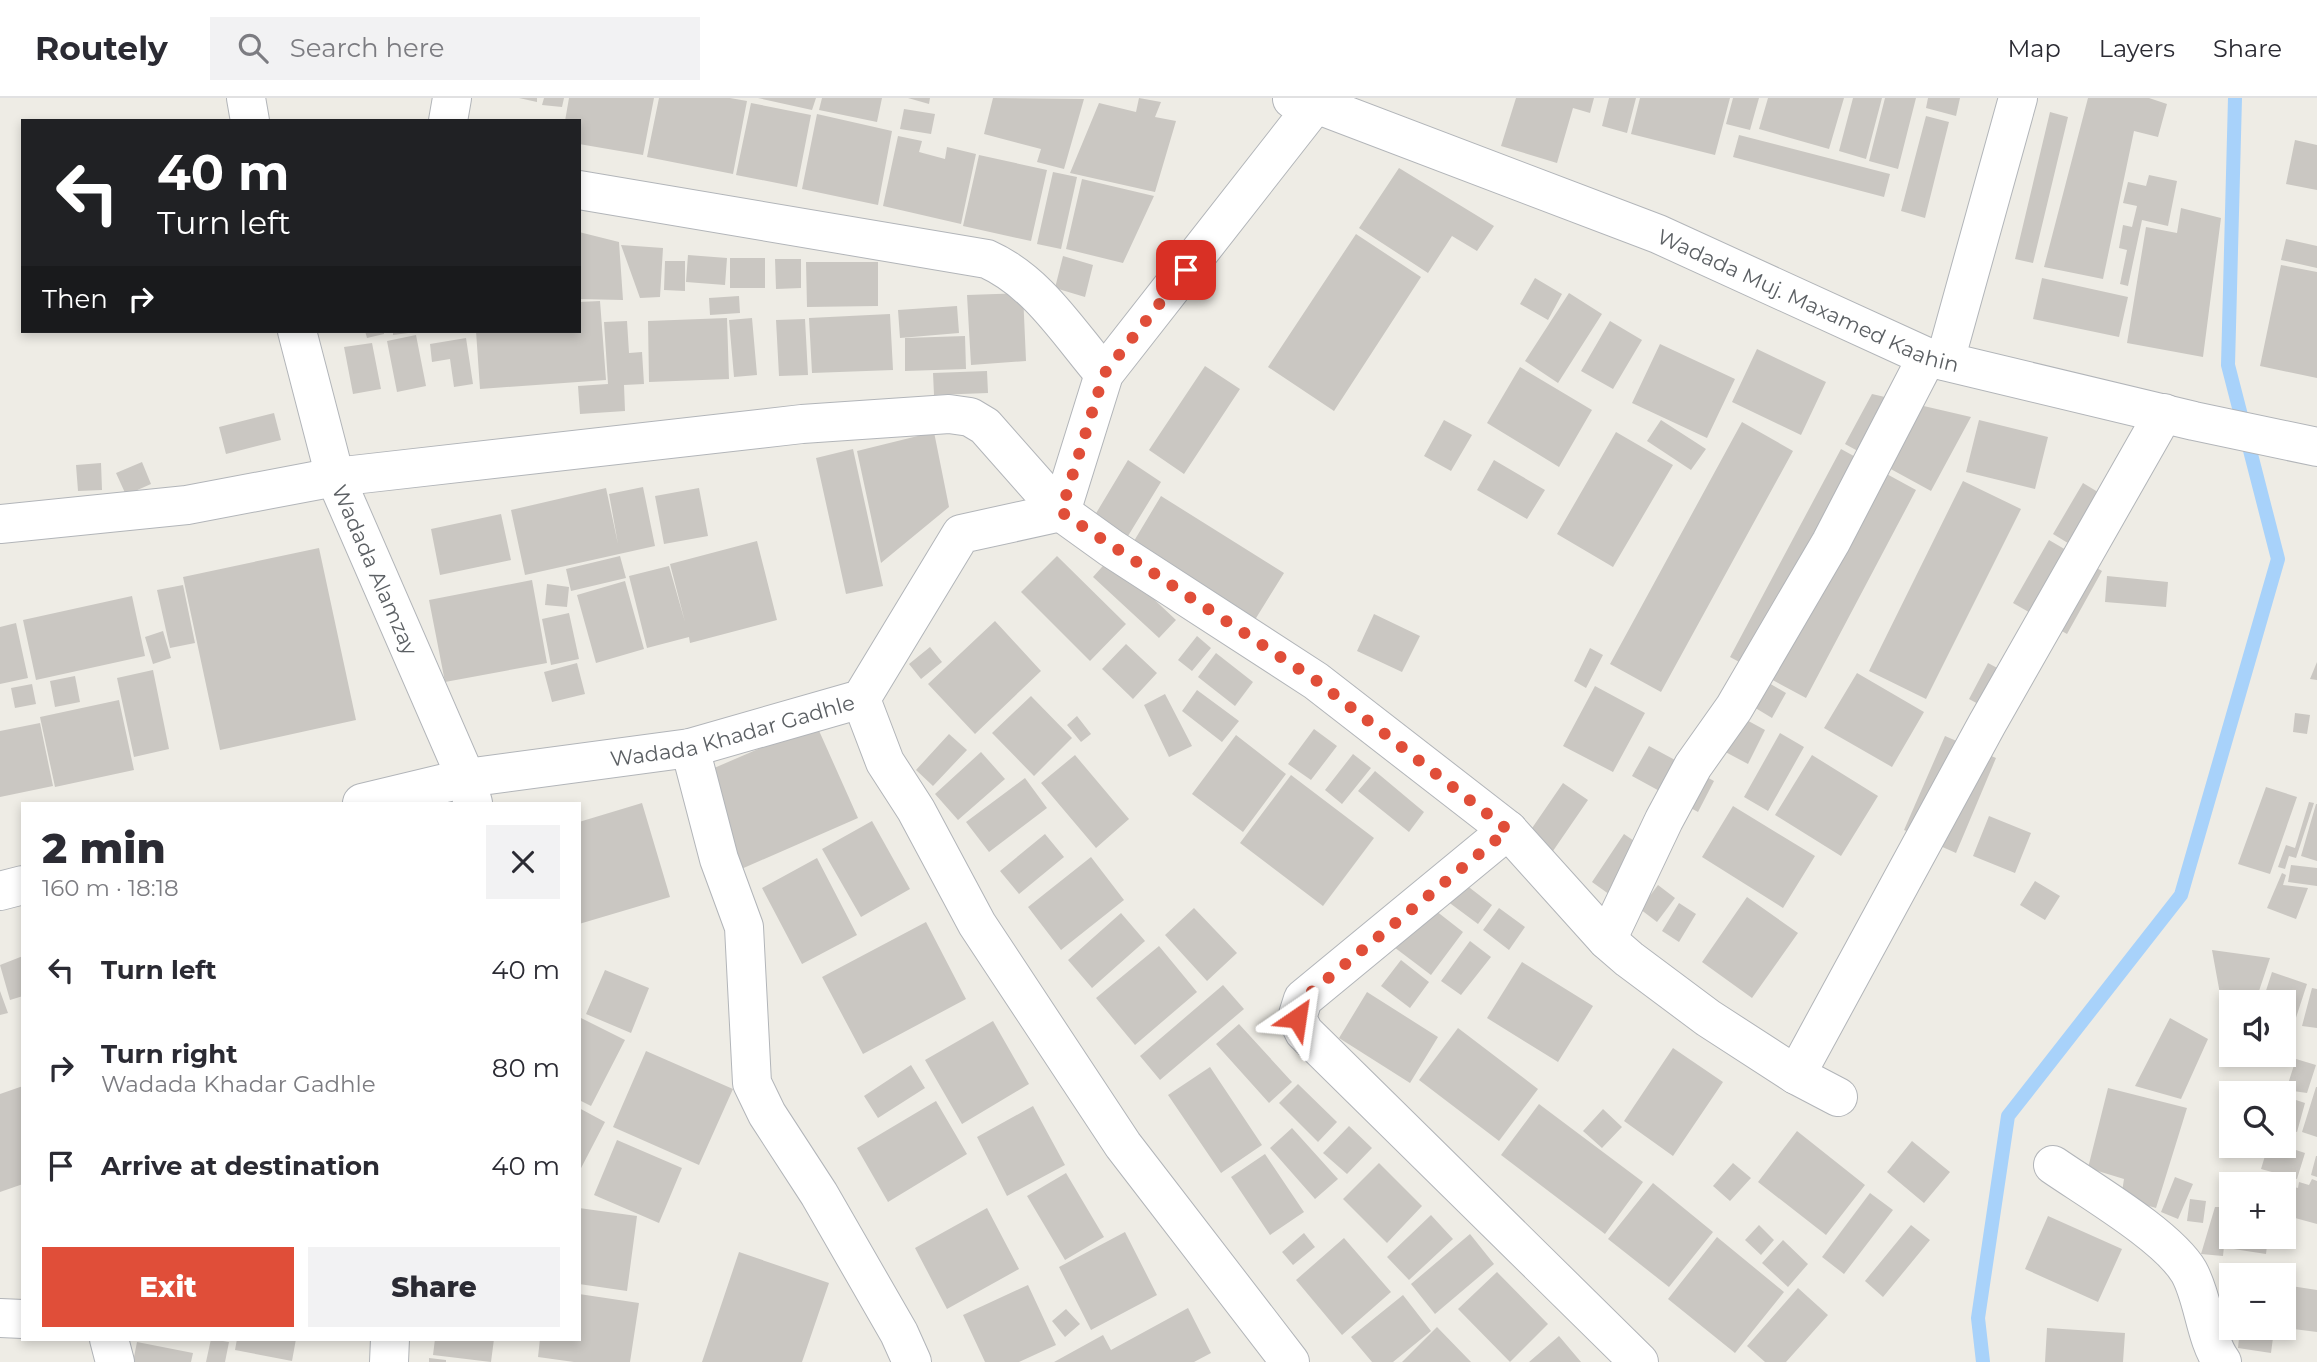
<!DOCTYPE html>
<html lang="en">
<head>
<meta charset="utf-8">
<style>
	:root { --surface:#fff; --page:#f2f2f3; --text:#2b2b33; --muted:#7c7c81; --line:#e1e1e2; --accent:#e04e39 }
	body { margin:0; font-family:Montserrat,sans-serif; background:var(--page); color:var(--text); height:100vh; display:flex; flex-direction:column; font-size:26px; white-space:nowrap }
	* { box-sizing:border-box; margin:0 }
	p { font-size:23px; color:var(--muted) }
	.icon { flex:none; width:38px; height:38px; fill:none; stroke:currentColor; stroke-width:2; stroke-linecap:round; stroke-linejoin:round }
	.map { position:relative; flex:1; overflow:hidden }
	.panel { position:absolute; left:21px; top:704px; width:560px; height:539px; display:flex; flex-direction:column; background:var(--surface); border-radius:0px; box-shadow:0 4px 10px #0003 }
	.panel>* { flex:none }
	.banner { position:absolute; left:21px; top:21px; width:560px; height:214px; border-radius:0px; box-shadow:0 4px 10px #0003; background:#202124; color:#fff; overflow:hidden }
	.tools { position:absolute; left:2219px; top:892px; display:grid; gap:14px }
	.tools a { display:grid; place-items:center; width:77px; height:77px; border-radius:0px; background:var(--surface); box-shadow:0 4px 10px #0003; font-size:35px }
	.pin { position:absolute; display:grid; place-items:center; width:60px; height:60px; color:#fff; margin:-30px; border-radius:14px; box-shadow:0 4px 10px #0006 }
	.me { position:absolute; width:77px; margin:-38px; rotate:32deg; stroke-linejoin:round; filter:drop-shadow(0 0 5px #0008) }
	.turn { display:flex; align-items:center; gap:24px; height:147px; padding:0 21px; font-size:32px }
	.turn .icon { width:91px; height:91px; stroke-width:2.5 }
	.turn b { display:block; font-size:49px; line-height:60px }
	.then { display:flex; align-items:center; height:66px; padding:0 21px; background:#0003; gap:14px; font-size:26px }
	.round { display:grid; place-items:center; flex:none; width:74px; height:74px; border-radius:0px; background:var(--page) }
	.head { display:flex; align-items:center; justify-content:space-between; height:119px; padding:0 21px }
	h1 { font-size:42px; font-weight:800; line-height:52px }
	.primary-button { display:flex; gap:14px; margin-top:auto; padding:14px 21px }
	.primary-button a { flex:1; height:80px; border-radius:0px; background:var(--accent); color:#fff; font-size:28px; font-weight:800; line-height:80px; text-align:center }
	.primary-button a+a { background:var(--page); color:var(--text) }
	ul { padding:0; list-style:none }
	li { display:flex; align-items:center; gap:21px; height:98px; padding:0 21px }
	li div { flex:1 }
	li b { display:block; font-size:26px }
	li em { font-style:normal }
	header { display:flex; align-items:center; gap:42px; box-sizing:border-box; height:98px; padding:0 35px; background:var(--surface); border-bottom:2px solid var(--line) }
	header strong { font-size:33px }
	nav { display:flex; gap:38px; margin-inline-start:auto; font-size:24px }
	.search { width:490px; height:63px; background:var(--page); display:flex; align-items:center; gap:18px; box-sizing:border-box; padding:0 24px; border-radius:0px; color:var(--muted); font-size:26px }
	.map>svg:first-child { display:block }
</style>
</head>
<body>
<header>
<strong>Routely</strong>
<div class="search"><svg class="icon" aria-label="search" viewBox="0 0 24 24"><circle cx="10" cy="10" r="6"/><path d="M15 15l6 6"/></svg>Search here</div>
<nav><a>Map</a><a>Layers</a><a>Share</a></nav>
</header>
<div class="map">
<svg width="2317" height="1264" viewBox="0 0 2317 1264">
	<rect width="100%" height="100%" fill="#eeece5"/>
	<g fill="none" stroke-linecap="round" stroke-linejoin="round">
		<path stroke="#a8d2fa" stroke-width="14" d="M1983,1264L1978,1220L2008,1018L2181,797L2278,461L2228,267L2235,0"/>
	</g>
	<path fill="#cac7c2" d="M519,0H537V4Z
		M544,0H564L562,9L542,7Z
		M569,0H654L643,57L579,46V23H565Z
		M659,0H730L747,3L733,76L647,59Z
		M758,0H816L812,12Z
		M822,0H882L877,24L819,12Z
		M908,0H930L929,6Z
		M993,0L1084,1L1064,71L1037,64L1041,51L984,36Z
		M1139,0L1161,4L1155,19L1176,23L1155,94L1070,75L1099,5L1136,14Z
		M1516,0H1594L1590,15L1573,10L1557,65L1501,48Z
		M1609,0H1636L1627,35L1602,28Z
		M1640,0H1730L1715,57L1631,36Z
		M1733,0H1759L1750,32L1726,26Z
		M1768,0H1844L1829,51L1759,31Z
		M1853,0H1882L1866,61L1839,53Z
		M1885,0H1916L1898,71L1869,63Z
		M1928,0H1960L1956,18L1926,10Z
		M2088,0H2149L2167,6L2158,39L2134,33L2103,181L2044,169Z
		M751,5L811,17L797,89L736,77Z
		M904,11L935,16L931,36L900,31Z
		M2050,14L2068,19L2033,165L2015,161Z
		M817,16L892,33L878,107L802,91Z
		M1926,18L1949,24L1925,120L1901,113Z
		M1739,37L1890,76L1884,99L1733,59Z
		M898,38L922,43L919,54L945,61L947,49L976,56L961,126L883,108Z
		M2295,42L2317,47V92L2286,86Z
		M979,57L1047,72L1031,143L963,128Z
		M1399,70L1494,128L1477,153L1452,138L1428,175L1359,130Z
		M1053,74L1077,79L1061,151L1037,146Z
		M2149,77L2177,83L2168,128L2142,122L2128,188L2120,186L2127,152L2119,150L2123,127L2132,129L2137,108L2123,105L2128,84L2146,88Z
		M1082,81L1154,98L1123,165L1066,151Z
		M2181,110L2221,120L2203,259L2127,245L2146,129L2177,135Z
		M579,134L619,144L623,202L579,201Z
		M1356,136L1421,179L1334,313L1268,269Z
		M2286,141L2317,148V170L2281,162Z
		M621,147L663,150L660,199L640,200Z
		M688,157L727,160L725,187L686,184Z
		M1063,158L1093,167L1085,199L1055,190Z
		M730,160H765V190H730Z
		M775,161H801V190L776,191Z
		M665,163H685V193L664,192Z
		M806,164H878V208L807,209Z
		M2281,167L2317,174V280L2260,268Z
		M1535,180L1562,196L1548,222L1520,206Z
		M2042,180L2128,199L2119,239L2033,221Z
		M1023,195L1026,263L971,267L967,197Z
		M1569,195L1602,216L1558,285L1525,263Z
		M739,198L740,215L710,217L709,200Z
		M600,203L606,282L480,291L476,233H579V204Z
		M957,208L959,235L900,240L898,212Z
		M890,216L893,272L812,275L809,220Z
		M727,220L729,281L649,284L648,223Z
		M752,220L757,277L734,279L729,222Z
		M805,221L808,277L779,278L776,222Z
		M627,223L629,255L642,254L644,286L624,287L625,313L580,316L578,288L608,286L604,224Z
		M1610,223L1642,242L1613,291L1581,273Z
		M365,233H384V236L367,240Z
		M393,233H415L416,234L393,237Z
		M416,237L426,288L397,294L387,243Z
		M965,238L966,271L905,273V240Z
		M466,240L473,286L454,289L450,261L432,264L430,246Z
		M372,245L381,291L353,296L344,249Z
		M1660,246L1735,281L1707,340L1632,305Z
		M1757,251L1826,284L1801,337L1732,304Z
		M1205,268L1240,291L1184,376L1149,352Z
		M1520,269L1592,312L1559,369L1487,325Z
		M987,273L988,295L934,297L933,275Z
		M1872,296L1971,319L1931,393L1845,346Z
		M274,315L281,342L226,356L219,329Z
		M1444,322L1472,337L1451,373L1424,358Z
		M1661,322L1706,351L1691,372L1647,343Z
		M1979,322L2048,339L2035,391L1966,374Z
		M1742,324L1793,353L1661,594L1610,566Z
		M934,334L949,409L881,465L857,353Z
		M1616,334L1673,367L1613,469L1557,436Z
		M853,351L883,488L846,496L816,360Z
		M1841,351L1916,392L1806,600L1730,559Z
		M1128,362L1161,384L1128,438L1095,417Z
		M1494,362L1545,392L1527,421L1477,392Z
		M142,364L151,386L126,397L116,375Z
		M101,365L102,392L78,393L76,367Z
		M1963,383L2021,411L1926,601L1869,573Z
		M2083,385L2121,408L2091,459L2053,436Z
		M643,389L655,448L525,477L511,412L606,390L618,446L609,396Z
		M699,390L708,438L664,446L655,398Z
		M1161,398L1284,475L1253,525L1131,448Z
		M501,416L511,462L440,477L431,431Z
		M2049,442L2102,473L2067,536L2013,505Z
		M757,443L777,522L690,545L689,539L647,550L629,478L669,468L685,524L670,466Z
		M319,450L356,622L220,652L183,479Z
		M620,458L626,480L571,493L566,471Z
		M1057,458L1126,526L1090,563L1021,494Z
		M1110,460L1176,522L1159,540L1093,479Z
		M2107,478L2168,484L2166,509L2105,504Z
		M532,482L547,565L445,584L429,502Z
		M625,483L644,551L596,565L577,497Z
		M547,486L569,489L567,509L545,507Z
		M183,487L195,545L170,550L157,492Z
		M132,498L145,558L36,582L23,522Z
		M569,515L579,561L551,567L542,521Z
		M1374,516L1420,538L1402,574L1357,553Z
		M995,523L1041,573L975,636L928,586Z
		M16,525L28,580L0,586V529Z
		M163,533L171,560L153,566L145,539Z
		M1197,538L1211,550L1192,573L1178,562Z
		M1126,546L1157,575L1133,601L1102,571Z
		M930,549L942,564L921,581L909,566Z
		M1590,550L1603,557L1586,590L1574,583Z
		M1216,555L1253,584L1235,608L1198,579Z
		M2317,564V582L2310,581Z
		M577,565L585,596L552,604L544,574Z
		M1988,565L2014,579L1995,615L1969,601Z
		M1738,567L1786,595L1772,620L1724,591Z
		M153,572L169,651L134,659L117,580Z
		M1857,575L1924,614L1892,669L1824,630Z
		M75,578L80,604L55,609L50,583Z
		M32,586L36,606L15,610L11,590Z
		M1595,588L1645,615L1613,674L1563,648Z
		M1197,592L1239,623L1222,644L1182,613Z
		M1165,596L1192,648L1169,659L1144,607Z
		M1031,598L1072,640L1034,678L992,635Z
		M119,602L134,672L55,689L40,619Z
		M1719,607L1765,632L1748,666L1701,641Z
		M2295,615L2310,617L2307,636L2293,634Z
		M1077,618L1091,636L1081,644L1067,627Z
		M40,625L53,688L0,699V633Z
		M816,626L858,720L739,772L698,677Z
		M1314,631L1337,648L1311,682L1288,666Z
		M1780,635L1804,649L1768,713L1744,699Z
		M949,636L967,652L933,688L916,672Z
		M1236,637L1286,676L1243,734L1192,696Z
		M1945,638L1996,660L1956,755L1904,732Z
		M1649,648L1714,683L1698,714L1632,678Z
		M981,654L1005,681L958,722L935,696Z
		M1353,656L1371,670L1342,706L1325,692Z
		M1075,657L1129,721L1096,750L1041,685Z
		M1812,657L1878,698L1841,758L1775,717Z
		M1375,673L1424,714L1409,734L1358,693Z
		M1291,677L1374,740L1323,808L1240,745Z
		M1025,680L1047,710L989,754L966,724Z
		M1563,685L1588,702L1553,753L1528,736Z
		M2266,689L2297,699L2270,776L2238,766Z
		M2309,704L2314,705L2296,760L2289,758L2285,771L2278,769L2286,747L2295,750Z
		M642,705L670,799L579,826V724Z
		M2316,706H2317V763L2301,758Z
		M1733,708L1815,758L1783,810L1702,759Z
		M1989,718L2031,735L2015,775L1973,758Z
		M872,723L910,791L861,819L822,751Z
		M1045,736L1064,759L1019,796L1000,773Z
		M1624,736L1653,756L1620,804L1592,784Z
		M1091,759L1124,802L1061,852L1028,809Z
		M817,760L857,837L802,866L762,790Z
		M2291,767L2317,770V788L2288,784Z
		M2282,775L2286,777L2283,787L2308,790L2296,821L2267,810Z
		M1461,783L1492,807L1478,826L1447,803Z
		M2035,783L2060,798L2045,822L2020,807Z
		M1658,787L1675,800L1657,824L1640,811Z
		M1747,799L1798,835L1752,900L1702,864Z
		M1679,805L1696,816L1679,844L1662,833Z
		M1431,809L1463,834L1431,877L1382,840Z
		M1194,810L1237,855L1207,883L1165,837Z
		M1499,810L1525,829L1509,852L1483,832Z
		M1121,815L1145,843L1092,890L1068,862Z
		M926,824L966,901L863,956L822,879Z
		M1470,843L1491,859L1461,897L1441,883Z
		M1159,848L1197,894L1135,947L1096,900Z
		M2212,852L2270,860L2255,905H2231V919L2224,918Z
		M23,858V898L10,902L0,867Z
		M1401,862L1429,884L1410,910L1381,888Z
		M1522,864L1593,908L1558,964L1487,920Z
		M605,872L649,890L631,935L586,916Z
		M2272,874L2307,886L2291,935L2284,932V905H2262Z
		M1223,887L1244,911L1160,982L1140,958Z
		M2312,890L2317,891V930L2302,928Z
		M0,893L8,915L0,917Z
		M1367,894L1438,939L1410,985L1339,940Z
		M579,919L625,942L591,1008L579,1002Z
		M2170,920L2208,941L2181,1001L2135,988Z
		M993,923L1029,986L962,1026L925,962Z
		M1239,926L1292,984L1269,1005L1216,946Z
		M1458,930L1538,991L1499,1043L1419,982Z
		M1673,950L1723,984L1673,1058L1624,1023Z
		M646,953L733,991L699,1067L613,1029Z
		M2296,961L2316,967L2307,995L2286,992Z
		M911,967L925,990L878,1020L864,998Z
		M1210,969L1262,1047L1221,1075L1168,997Z
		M1298,986L1337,1024L1318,1044L1279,1005Z
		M23,988V1086L0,1094V996Z
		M2316,989H2317V1039L2302,1034Z
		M2108,990L2187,1010L2156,1110L2121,1100L2124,1081L2088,1070Z
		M2284,998L2305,1005L2297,1034L2284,1030Z
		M936,1003L967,1056L888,1104L857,1050Z
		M1539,1006L1643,1084L1605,1136L1501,1057Z
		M1033,1008L1065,1067L1007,1098L977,1039Z
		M579,1010L605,1024L579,1074Z
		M1603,1011L1622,1029L1602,1050L1583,1033Z
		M1349,1028L1372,1050L1347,1076L1323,1055Z
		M1292,1030L1338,1081L1315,1101L1270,1050Z
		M1797,1033L1865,1087L1826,1137L1758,1084Z
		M617,1042L682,1070L659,1125L594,1097Z
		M1912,1043L1950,1074L1924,1105L1887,1074Z
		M2268,1048H2284L2305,1055L2297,1081L2261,1071Z
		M1265,1056L1304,1114L1270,1137L1231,1079Z
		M2316,1058H2317V1079L2311,1077Z
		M1379,1065L1422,1108L1387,1145L1343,1101Z
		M1733,1065L1751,1080L1730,1103L1713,1088Z
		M1066,1075L1104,1139L1065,1162L1027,1098Z
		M2175,1079L2193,1086L2178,1121L2161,1114Z
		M2312,1081L2317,1083V1126L2284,1117L2290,1088L2298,1090L2299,1084L2309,1087Z
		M1653,1085L1713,1134L1669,1189L1608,1141Z
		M2230,1087L2231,1110L2227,1119L2223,1158L2201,1156L2215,1109H2226Z
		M1870,1095L1893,1112L1844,1176L1822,1159Z
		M2190,1101L2206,1103L2203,1125L2187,1123Z
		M579,1110L637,1118L627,1193L579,1186Z
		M987,1110L1019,1171L947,1211L915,1150Z
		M1431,1117L1453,1141L1409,1182L1387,1159Z
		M2048,1118L2122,1151L2098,1204L2025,1171Z
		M2229,1121L2231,1139H2268L2266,1156L2227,1150Z
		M1759,1127L1774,1142L1761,1157L1745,1142Z
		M1911,1127L1930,1142L1883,1199L1865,1183Z
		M1125,1134L1157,1197L1091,1232L1059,1169Z
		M1304,1135L1315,1149L1293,1167L1282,1154Z
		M1470,1136L1494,1166L1435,1216L1411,1186Z
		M1717,1139L1784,1194L1735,1255L1668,1201Z
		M1344,1140L1391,1194L1342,1237L1296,1182Z
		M1783,1142L1808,1166L1788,1189L1762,1165Z
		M739,1154L829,1185L802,1264H702Z
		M1497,1174L1548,1226L1510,1264L1458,1211Z
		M1028,1187L1056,1247L1019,1264H985L963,1217Z
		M2291,1188L2317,1192V1234L2286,1230Z
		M1798,1190L1828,1217L1786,1264H1765L1747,1248Z
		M579,1196L639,1205L630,1264H574L538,1259L540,1241H579Z
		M1403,1197L1431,1233L1393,1264H1372L1351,1239Z
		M1188,1210L1211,1255L1194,1264H1054L1103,1237L1111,1252Z
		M1066,1211L1080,1226L1065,1239L1052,1223Z
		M1437,1229L1471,1264H1402Z
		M2047,1230L2125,1235L2123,1264H2045Z
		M2240,1230L2274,1232L2271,1255L2238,1250Z
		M1559,1238L1581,1264H1529Z
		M211,1241L229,1244L225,1264H206Z
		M237,1241H296L292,1263L235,1252Z
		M435,1241H494L491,1264L433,1257Z
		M137,1244L193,1255L191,1264H133Z
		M429,1260L446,1262V1264H429Z"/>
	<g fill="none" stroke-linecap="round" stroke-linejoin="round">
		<g stroke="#b2b5b9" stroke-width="40">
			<g id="minor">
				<path d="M246,0L250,23"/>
				<path id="s1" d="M1292,1L1316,6L1658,136L1927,259L2194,323L2317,349"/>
				<path d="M448,23L452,0"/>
				<path d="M579,92L987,161C1038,184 1068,234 1104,276"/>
				<path id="s2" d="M297,233L335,379L466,680L473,705"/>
				<path d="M1945,263L2018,0"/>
				<path d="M0,426L187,407L335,379L802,326L949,316L970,319L985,328L1061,414L1111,450L1316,583L1508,732L1607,842L1629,861L1708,920L1796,977L1838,999"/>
				<path d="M861,601L885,664L916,712L977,826L1123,1047L1290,1264"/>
				<path d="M690,650L719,761L744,829L752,985L767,1016L819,1096L899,1235L912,1264"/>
				<path id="s3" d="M362,705L466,680L690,650L861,601L961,436L1061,414L1104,276L1320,0"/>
				<path d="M1508,732L1303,901L1297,920L1304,934L1639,1264"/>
				<path d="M0,793L23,787"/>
				<path d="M1607,842L1664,722L1693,668L1734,610L1831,444L1927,259"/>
				<path d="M1796,977L1987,626L2164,315"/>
				<path d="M2053,1067C2089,1092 2168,1138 2189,1174C2204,1201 2205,1241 2222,1264"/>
				<path d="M0,1220L23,1221"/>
				<path d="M109,1241L115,1264"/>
				<path d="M389,1264L390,1241"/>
			</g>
		</g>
		<use href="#minor" stroke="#fff" stroke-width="38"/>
	</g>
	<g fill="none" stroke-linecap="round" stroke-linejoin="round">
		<path stroke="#e04e39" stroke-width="12" stroke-dasharray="0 21.6" d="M1186,172L1104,276L1061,414L1317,583L1508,732L1303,901L1297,920"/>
	</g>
	<g text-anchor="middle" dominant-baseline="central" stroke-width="7" stroke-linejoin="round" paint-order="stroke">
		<g font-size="21" fill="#5c6064" stroke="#fff">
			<text stroke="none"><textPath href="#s1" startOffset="555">Wadada Muj. Maxamed Kaahin</textPath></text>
			<text stroke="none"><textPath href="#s2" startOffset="252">Wadada Alamzay</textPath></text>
			<text stroke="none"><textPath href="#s3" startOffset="378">Wadada Khadar Gadhle</textPath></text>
		</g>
	</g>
</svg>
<div class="tools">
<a><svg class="icon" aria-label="sound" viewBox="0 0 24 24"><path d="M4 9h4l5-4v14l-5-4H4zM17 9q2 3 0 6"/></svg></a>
<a><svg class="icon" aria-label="search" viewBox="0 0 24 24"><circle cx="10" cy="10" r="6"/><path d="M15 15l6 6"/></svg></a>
<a>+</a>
<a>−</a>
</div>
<div class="pin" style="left:1186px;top:172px;background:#d93025"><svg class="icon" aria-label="arrive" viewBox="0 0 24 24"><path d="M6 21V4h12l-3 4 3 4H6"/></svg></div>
<svg class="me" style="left:1297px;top:920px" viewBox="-20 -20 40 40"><path d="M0-17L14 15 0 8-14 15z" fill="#e04e39" stroke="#fff" stroke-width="4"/></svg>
<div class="banner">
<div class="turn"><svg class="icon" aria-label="left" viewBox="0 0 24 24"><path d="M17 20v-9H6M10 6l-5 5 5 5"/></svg><div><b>40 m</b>Turn left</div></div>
<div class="then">Then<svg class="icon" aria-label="right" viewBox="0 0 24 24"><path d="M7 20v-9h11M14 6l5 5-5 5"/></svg></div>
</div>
<section class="panel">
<div class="head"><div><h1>2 min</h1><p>160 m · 18:18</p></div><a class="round"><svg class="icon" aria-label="close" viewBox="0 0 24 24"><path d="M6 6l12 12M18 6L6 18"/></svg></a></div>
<ul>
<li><svg class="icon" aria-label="left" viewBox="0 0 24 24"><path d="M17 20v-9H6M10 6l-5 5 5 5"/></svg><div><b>Turn left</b></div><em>40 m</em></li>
<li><svg class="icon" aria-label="right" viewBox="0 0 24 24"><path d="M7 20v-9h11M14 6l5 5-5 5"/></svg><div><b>Turn right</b><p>Wadada Khadar Gadhle</p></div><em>80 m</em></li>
<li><svg class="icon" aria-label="arrive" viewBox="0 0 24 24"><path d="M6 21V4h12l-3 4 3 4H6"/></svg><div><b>Arrive at destination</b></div><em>40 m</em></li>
</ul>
<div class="primary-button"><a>Exit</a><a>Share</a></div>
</section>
</div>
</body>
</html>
